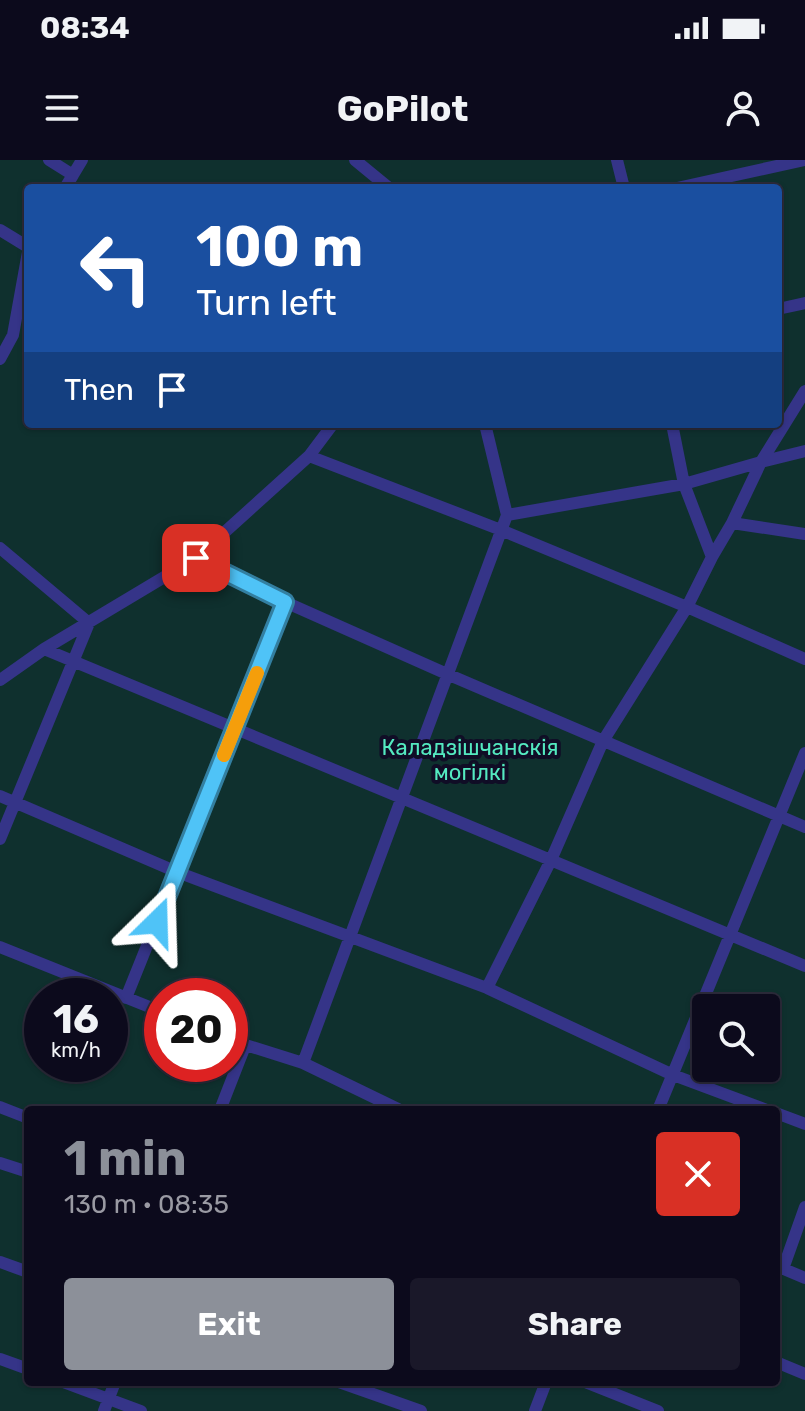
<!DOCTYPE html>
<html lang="en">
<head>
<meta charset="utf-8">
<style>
	:root { --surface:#0c0a1c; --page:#1a1829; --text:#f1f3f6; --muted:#9a9aa3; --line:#2c2b3b; --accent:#8c9099 }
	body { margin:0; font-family:Rubik,sans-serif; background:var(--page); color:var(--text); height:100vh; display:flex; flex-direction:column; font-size:30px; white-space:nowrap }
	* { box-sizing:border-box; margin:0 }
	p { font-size:26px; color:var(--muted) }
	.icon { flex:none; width:44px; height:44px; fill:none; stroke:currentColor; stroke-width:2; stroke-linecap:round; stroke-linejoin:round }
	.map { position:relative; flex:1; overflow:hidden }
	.side { position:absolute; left:24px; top:946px; width:756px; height:280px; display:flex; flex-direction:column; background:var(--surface); border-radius:8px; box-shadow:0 2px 6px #0004,0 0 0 2px var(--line) }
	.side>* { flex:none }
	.banner { position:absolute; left:24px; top:24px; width:758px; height:244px; border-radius:8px; box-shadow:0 2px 6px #0004,0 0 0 2px var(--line); background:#1a4fa0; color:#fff; overflow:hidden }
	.controls { position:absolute; left:692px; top:834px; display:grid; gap:16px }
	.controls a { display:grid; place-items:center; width:88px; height:88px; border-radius:8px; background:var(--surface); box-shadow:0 2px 6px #0004,0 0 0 2px var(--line); font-size:40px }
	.speed { position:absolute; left:24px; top:818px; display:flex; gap:16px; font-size:40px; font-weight:700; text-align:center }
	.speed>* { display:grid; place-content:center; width:104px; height:104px; border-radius:50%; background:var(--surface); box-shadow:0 2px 6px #0004,0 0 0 2px var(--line); line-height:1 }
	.speed small { font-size:20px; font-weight:400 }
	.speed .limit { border:12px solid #d22; background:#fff; color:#111 }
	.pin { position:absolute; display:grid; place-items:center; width:68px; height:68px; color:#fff; margin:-34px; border-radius:16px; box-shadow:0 4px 12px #0006 }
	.me { position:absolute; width:88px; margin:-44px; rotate:22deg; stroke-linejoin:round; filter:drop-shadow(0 0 6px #0008) }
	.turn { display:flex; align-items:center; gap:28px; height:168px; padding:0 40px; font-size:36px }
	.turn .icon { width:104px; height:104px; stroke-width:2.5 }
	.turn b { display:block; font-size:56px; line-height:68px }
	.then { display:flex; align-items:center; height:76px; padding:0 40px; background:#0003; gap:16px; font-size:30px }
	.round { display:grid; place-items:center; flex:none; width:84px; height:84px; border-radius:8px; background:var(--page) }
	.summary { display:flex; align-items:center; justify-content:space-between; height:136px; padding:0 40px }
	h1 { font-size:48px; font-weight:700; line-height:60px; color:var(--accent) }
	.primary-button { display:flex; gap:16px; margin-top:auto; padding:16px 40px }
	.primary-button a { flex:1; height:92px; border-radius:8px; background:var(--accent); color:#fff; font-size:32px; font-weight:700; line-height:92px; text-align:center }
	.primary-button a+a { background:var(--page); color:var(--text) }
	.status { display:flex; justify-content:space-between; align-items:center; height:56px; padding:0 40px; background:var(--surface); direction:ltr }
	.status svg { height:22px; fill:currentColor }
	header { display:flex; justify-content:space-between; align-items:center; height:104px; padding:0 40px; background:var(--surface); font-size:36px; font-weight:700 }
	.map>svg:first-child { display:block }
</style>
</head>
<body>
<div class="status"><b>08:34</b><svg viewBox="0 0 49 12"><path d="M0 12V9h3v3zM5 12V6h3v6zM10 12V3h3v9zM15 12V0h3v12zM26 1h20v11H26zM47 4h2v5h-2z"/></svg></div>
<header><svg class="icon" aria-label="menu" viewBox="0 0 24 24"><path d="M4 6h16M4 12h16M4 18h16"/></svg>GoPilot<svg class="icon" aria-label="person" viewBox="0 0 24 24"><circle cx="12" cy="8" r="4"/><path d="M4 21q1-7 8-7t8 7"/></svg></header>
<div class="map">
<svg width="805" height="1251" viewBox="0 0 805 1251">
	<rect width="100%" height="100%" fill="#100d26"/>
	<path fill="#0f302e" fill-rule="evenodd" d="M0,0H805V1251H0ZM28,28H778V264H28ZM42,836H110V904H42ZM162,836H230V904H162ZM706,848H766V908H706ZM28,950H776V1222H28Z"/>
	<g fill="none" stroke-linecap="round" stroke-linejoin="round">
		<path stroke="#353488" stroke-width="12" d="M49,0L73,15L65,28
			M355,0L389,28
			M617,0L624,28
			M73,15L82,0
			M677,28L804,0
			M0,70L28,87
			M778,149L805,143
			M0,199L13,175L28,92
			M672,264L684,324L712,397
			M309,296L501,370L687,447L805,499
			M507,355L684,324L761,302L805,291
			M732,363L805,374
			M0,388L89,463L0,679
			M196,398L285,442L447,514L805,667
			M44,489L805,806
			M0,520L44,489L196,398L309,296L333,264
			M0,636L177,712L487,828L673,915L767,950
			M0,787L162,852
			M487,828L551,700L603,581L687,447L712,397L732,363L761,302L805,231
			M126,838L285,442
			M230,880L303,903L400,950
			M303,903L507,355L485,264
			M0,947L28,958
			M220,950L245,886
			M658,950L805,593
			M776,953L805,964
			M0,1003L28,1012
			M0,1102L28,1112
			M779,1107L805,1118
			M783,1109L805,1047
			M0,1199L28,1209
			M776,1202L805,1214
			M63,1222L141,1251
			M339,1222L421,1251
			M585,1222L658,1251
			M104,1251L115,1222
			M535,1251L546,1222"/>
	</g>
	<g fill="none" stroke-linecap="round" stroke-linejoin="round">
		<g stroke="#337fa1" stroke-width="20">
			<path id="route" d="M157,762L285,442L196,398"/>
		</g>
		<use href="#route" stroke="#4fc3f7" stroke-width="14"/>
		<path stroke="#f59e0b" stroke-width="14" d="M224,595L257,513"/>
	</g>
	<g text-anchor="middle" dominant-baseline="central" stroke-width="8" stroke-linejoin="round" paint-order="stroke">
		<g font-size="22" fill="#54e9c0" stroke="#100d26">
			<text x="470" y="587">Каладзішчанскія<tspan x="470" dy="25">могілкі</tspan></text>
		</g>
	</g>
</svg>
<div class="controls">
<a><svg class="icon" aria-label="search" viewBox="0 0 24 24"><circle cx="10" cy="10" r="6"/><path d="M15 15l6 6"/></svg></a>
</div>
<div class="speed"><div>16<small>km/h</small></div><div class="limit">20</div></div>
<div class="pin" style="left:196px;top:398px;background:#d93025"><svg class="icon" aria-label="arrive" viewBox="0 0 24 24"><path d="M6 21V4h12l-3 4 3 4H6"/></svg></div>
<svg class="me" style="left:157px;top:762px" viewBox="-20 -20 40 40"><path d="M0-17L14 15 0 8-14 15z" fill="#4fc3f7" stroke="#fff" stroke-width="4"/></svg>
<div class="banner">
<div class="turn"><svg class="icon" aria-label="left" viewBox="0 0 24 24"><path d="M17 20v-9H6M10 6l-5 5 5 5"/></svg><div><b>100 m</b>Turn left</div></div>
<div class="then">Then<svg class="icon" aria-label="arrive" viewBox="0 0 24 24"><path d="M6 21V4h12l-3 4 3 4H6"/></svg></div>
</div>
<section class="side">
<div class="summary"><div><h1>1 min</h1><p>130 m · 08:35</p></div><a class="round" style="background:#d93025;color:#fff"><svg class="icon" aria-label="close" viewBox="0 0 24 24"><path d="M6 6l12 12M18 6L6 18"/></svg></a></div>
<div class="primary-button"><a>Exit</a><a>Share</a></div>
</section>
</div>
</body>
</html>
